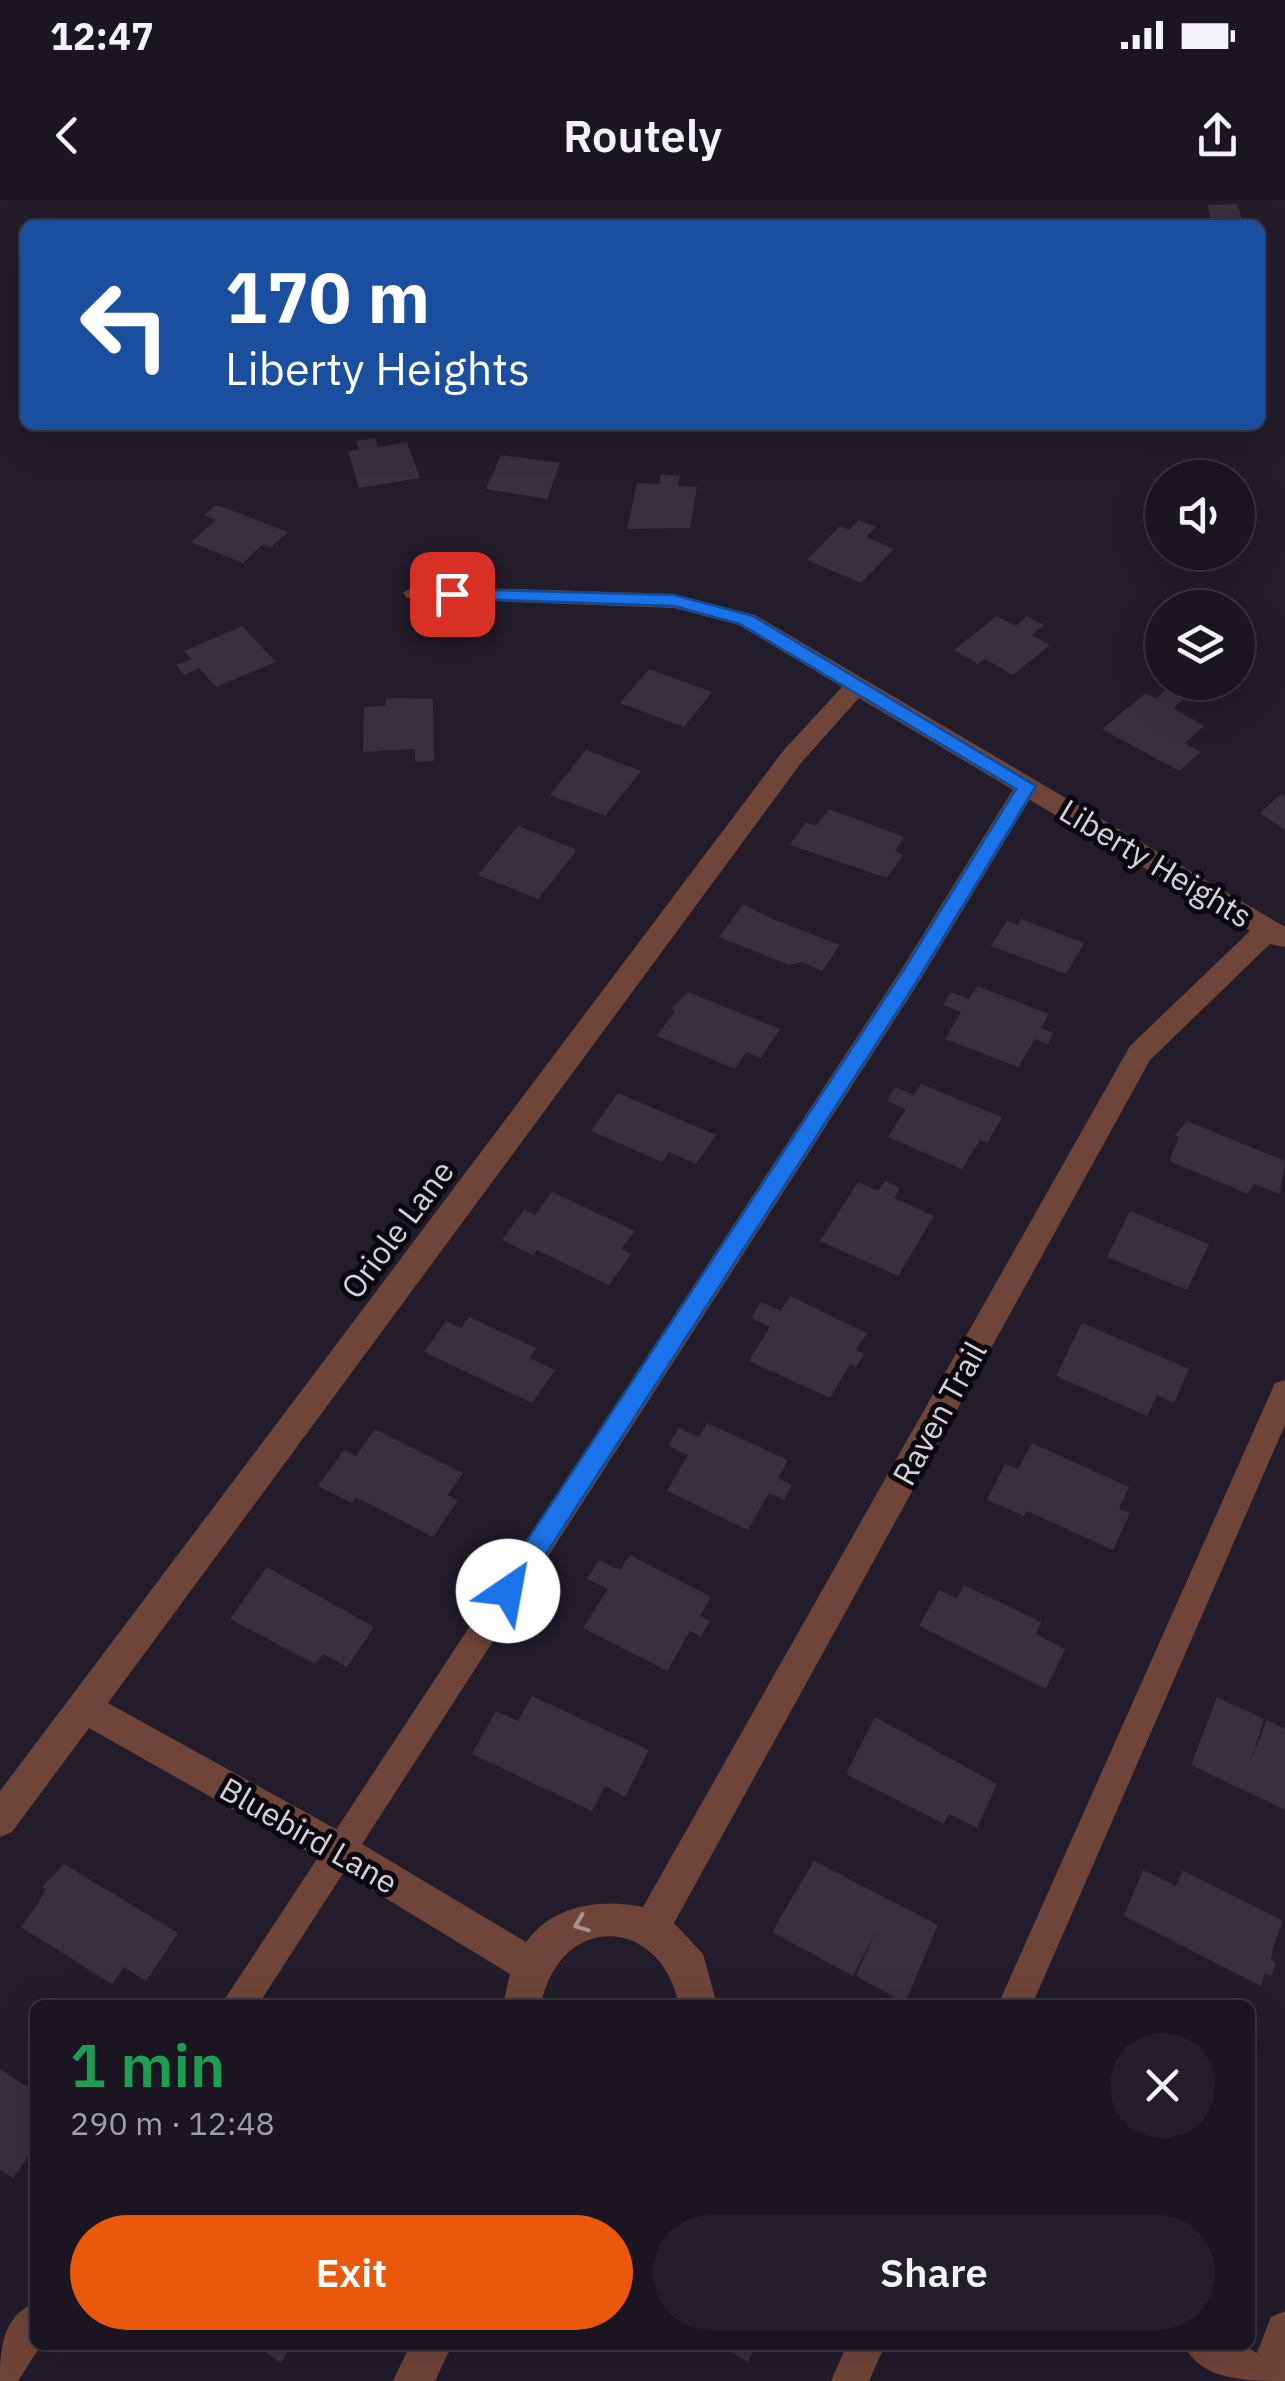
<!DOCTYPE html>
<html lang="en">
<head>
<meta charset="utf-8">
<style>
	:root { --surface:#1a1520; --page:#231e29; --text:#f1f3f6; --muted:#9f9fa5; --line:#38343e; --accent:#ea580c }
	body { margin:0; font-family:"IBM Plex Sans",sans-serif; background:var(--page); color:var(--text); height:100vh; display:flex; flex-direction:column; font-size:38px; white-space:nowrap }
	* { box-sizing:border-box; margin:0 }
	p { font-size:32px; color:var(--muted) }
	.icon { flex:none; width:55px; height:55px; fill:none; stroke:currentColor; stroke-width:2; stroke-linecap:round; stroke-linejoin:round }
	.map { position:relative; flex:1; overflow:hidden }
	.side { position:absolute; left:30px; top:1800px; width:1225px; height:350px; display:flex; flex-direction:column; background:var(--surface); border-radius:15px; box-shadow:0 10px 40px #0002,0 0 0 2px var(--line) }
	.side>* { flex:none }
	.banner { position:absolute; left:20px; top:20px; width:1245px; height:210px; border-radius:15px; box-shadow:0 10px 40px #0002,0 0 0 2px var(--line); background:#1a4fa0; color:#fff; overflow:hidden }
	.controls { position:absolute; left:1145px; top:260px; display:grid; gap:20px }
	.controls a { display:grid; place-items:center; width:110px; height:110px; border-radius:50%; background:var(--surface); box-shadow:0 10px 40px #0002,0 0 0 2px var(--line); font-size:50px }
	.pin { position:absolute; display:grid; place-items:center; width:85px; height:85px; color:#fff; margin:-42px; border-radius:20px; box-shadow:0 5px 15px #0006 }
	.me { position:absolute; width:110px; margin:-55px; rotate:33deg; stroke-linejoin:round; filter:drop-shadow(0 0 8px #0008) }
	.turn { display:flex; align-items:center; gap:35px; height:210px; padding:0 40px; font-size:45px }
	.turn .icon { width:130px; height:130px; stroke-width:2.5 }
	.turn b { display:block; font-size:70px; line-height:85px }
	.round { display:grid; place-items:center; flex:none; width:105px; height:105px; border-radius:52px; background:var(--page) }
	.overview { display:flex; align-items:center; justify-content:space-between; height:170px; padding:0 40px }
	h1 { font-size:60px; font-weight:600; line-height:75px; color:#1e9e55 }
	.primary-button { display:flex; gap:20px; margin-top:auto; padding:20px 40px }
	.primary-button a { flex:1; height:115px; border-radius:60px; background:var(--accent); color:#fff; font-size:40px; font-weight:600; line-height:115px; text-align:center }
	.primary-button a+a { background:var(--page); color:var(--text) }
	.status { display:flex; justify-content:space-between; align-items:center; height:70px; padding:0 50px; background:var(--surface); direction:ltr }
	.status svg { height:28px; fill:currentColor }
	header { display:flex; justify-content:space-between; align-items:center; height:130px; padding:0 40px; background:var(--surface); font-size:45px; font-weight:600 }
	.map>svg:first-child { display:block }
</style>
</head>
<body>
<div class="status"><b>12:47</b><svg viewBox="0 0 49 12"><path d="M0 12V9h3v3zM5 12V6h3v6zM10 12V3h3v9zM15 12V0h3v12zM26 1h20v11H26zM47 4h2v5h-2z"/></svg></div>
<header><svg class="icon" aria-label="back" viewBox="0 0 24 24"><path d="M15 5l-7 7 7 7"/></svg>Routely<svg class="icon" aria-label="share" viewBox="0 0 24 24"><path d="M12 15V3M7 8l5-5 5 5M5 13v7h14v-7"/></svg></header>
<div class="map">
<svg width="1285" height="2181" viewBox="0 0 1285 2181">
	<rect width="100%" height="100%" fill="#221c2b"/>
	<path fill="#37303f" d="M1237,4L1244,25H1213L1207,5Z
		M375,238L378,247L407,242L420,278L359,288L348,251L359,250L356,241Z
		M501,255L560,263L547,299L486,289Z
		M661,274L680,276L678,286L697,287L690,328L627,329L637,283L659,284Z
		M216,305L228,309L288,332L270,348L262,345L243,363L191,342L216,320L204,315Z
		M859,320L876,327L866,337L894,349L861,383L807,360L840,326L849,330Z
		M997,416L1016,426L1027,416L1044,425L1032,435L1050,445L1013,475L985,459L978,464L954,450Z
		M242,426L276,462L216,487L199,468L184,475L176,465L191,459L184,451Z
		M649,469L712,492L684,527L620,503Z
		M1165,490L1183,500L1173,508L1204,526L1185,543L1201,552L1179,571L1102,529L1146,493L1156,499Z
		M396,498L433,499L434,561L415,562V549L363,552L364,507L385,506L386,499Z
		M586,550L641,571L605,616L550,595Z
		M1281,594L1285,596V630L1260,613Z
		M829,609L904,637L895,651L903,655L887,678L790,645L806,622L816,626Z
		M518,626L577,650L538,699L478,675Z
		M743,704L770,718L840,745L822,771L802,762L789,765L719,737Z
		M1021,719L1084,743L1066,774L991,746L1007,721L1018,725Z
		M977,786L1049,814L1041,828L1053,833L1048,844L1035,839L1018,867L945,839L961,812L943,805L951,792L969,799Z
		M688,792L780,829L761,858L746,852L735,869L657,836L675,811L671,809Z
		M921,884L1002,917L987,943L980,940L962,969L888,937L906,909L887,901L895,887L914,895Z
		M618,893L716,935L696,964L669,952L662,962L591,931Z
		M1187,921L1285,961L1280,994L1254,984L1248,994L1169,961L1179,937L1175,935Z
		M885,981L900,988L894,998L934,1016L898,1076L820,1041L858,982L878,991Z
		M552,992L635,1031L621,1049L631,1054L609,1085L537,1050L533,1055L502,1040L524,1010L535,1015Z
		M1130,1011L1209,1044L1187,1090L1107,1057Z
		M790,1096L867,1133L856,1150L864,1154L856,1167L850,1164L830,1198L749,1161L770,1127L751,1118L761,1102L781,1111Z
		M469,1117L536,1148L529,1158L555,1170L532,1203L424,1152L446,1121L461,1128Z
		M1082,1123L1189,1169L1174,1203L1157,1195L1147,1216L1056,1176Z
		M707,1223L788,1260L778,1278L792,1285L784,1300L769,1293L748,1330L667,1291L688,1255L668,1246L679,1228L699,1237Z
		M375,1229L463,1273L448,1295L458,1300L433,1337L356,1297L352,1303L318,1286L344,1250L356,1256Z
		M1032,1243L1129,1287L1119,1309L1130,1313L1113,1350L1027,1311L1024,1316L987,1300L1005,1264L1018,1269Z
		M630,1355L711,1397L700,1416L710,1421L701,1437L690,1431L667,1471L583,1428L608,1389L587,1379L599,1360L620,1370Z
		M267,1367L374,1427L347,1467L323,1454L315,1464L230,1419Z
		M964,1385L1041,1422L1036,1434L1065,1449L1046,1489L919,1426L939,1390L957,1398Z
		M532,1496L649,1550L625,1597L605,1586L592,1611L472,1554L496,1511L518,1521Z
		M1217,1497L1264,1519L1250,1563L1267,1520L1285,1529V1610L1191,1565Z
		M875,1517L997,1584L977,1628L949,1614L944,1624L846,1574Z
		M814,1661L938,1725L905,1803L856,1776L877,1729L853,1776L772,1732Z
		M64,1664L178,1733L146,1781L124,1767L112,1784L21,1727L39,1702L46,1689L42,1687Z
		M1143,1670L1176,1686L1183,1671L1283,1721L1273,1747L1271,1760L1276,1763L1271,1776L1265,1773L1261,1786L1124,1716Z
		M0,1869L35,1892V1947L13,1978L0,1970Z
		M255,2145H291L281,2163Z
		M720,2145H756L748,2162Z"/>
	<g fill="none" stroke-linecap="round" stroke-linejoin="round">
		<path fill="#704539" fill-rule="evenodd" d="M1027,578L1038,586L919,782L258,1805H221L901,770L1019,580Z
			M1285,1180V1225L1032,1805H998L1271,1192L1275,1183Z
			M35,2103V2145H41L18,2181H0C0,2150 2,2116 35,2103Z
			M847,2145H885L869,2181H831Z"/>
		<path fill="#704539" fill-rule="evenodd" d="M415,386L674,394L755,415L1285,727V747L1270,744L1150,860L674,1723L703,1754L717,1805H679C660,1714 559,1713 541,1805H503L510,1774L326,1662L89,1528L12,1632L0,1637V1591L783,551L842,487L739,425L674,408L407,398L403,393ZM859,498L1250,731L1130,846L643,1707C600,1698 553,1705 526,1742L352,1638L108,1503L801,563Z
			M1285,2111V2181C1248,2181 1201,2181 1184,2145H1243L1257,2153L1271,2117Z
			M410,2145H452L435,2181H393Z"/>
	</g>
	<defs><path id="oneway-chevron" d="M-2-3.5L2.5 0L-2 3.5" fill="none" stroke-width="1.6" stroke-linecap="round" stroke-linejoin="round" transform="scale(2.5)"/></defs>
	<use stroke="#a89292" href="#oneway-chevron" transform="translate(581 1724) rotate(159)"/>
	<path fill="#1a73e8" stroke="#114b97" stroke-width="2.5" d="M452,389L674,395L753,416L1036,586L917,781L517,1399L508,1402L499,1399L495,1391L499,1383L903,771L1016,589L740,424L674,406L446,398V390Z"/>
	<g text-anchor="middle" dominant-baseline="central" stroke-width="10" stroke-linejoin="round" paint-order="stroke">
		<g font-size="32" fill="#d5d1db" stroke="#0a080e">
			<text transform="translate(1156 663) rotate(31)">Liberty Heights</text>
			<text transform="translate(397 1029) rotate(-53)">Oriole Lane</text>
			<text transform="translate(939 1213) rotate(-61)">Raven Trail</text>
			<text transform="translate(309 1635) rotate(30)">Bluebird Lane</text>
		</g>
	</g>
</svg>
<div class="controls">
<a><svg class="icon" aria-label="sound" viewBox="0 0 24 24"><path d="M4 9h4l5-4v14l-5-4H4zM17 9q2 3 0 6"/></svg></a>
<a><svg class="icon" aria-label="layers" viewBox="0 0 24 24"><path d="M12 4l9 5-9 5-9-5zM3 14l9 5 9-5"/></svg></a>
</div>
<div class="pin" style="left:452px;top:394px;background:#d93025"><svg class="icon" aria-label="arrive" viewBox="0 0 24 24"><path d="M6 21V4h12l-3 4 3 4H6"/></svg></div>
<svg class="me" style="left:508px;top:1391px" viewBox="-20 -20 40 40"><circle r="19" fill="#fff"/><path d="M0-13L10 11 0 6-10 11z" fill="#1a73e8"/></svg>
<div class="banner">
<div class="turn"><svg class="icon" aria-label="left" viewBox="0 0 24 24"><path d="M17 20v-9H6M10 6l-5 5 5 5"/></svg><div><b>170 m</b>Liberty Heights</div></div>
</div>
<section class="side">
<div class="overview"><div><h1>1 min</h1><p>290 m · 12:48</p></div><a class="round"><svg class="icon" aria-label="close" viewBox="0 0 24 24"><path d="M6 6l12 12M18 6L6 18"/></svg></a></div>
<div class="primary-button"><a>Exit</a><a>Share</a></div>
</section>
</div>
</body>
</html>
